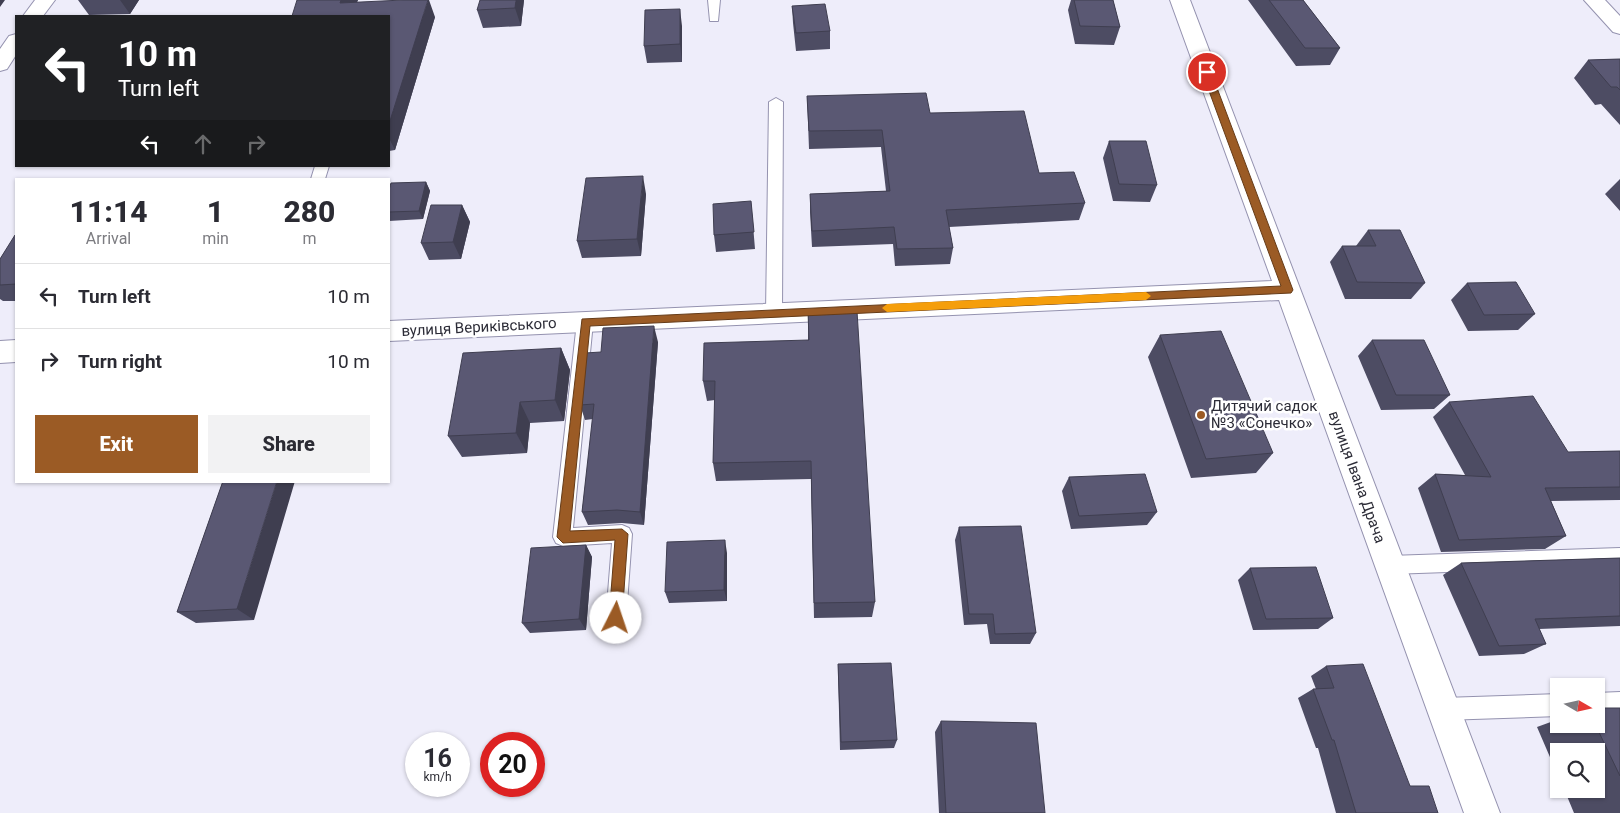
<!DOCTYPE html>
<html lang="en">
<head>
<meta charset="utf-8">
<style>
	:root { --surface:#fff; --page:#f2f2f3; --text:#2b2b33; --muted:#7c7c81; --line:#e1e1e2; --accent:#9b5b25 }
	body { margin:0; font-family:Roboto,sans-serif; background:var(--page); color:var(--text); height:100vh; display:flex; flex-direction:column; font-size:19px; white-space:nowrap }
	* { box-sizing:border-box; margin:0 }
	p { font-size:16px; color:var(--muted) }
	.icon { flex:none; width:28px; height:28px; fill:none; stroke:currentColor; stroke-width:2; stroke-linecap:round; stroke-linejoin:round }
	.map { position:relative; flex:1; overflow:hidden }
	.side { position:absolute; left:15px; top:178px; width:375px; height:305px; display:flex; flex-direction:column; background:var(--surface); border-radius:0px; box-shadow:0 1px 4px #0004 }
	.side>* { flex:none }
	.hud { position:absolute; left:15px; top:15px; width:375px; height:152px; border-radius:0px; box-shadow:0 1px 4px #0004; background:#202124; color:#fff; overflow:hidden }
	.needle { width:32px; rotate:99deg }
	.tools { position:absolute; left:1550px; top:678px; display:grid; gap:10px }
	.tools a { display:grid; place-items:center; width:55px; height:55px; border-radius:0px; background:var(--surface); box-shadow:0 1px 4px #0004; font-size:25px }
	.speed { position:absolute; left:405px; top:732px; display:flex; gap:10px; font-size:25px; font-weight:700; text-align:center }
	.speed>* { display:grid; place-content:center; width:65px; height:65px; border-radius:50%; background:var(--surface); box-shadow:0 1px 4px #0004; line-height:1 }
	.speed small { font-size:12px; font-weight:400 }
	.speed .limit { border:8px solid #d22; background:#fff; color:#111 }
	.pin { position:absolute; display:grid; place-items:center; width:42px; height:42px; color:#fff; margin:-21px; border:2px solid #fff; border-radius:50%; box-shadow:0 1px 5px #0007 }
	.me { position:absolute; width:55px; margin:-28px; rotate:4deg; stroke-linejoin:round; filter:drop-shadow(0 0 4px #0008) }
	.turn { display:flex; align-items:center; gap:18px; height:105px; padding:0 20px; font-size:22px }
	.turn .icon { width:65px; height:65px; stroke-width:2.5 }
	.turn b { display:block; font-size:35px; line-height:42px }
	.lanes { display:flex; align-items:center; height:48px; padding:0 20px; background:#0003; justify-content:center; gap:25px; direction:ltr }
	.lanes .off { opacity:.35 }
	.eta { display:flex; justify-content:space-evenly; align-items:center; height:85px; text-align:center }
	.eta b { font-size:30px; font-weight:800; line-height:35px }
	.action { display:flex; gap:10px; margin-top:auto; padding:10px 20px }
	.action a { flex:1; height:58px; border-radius:0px; background:var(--accent); color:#fff; font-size:20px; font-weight:800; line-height:58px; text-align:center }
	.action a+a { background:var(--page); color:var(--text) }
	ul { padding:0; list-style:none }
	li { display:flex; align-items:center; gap:15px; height:65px; padding:0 20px; border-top:1px solid var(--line) }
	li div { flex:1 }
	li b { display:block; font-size:19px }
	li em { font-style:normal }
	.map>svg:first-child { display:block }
</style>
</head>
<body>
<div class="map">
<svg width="1620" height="813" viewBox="0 0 1620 813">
	<rect width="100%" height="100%" fill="#eeedfa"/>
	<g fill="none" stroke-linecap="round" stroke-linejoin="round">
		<g stroke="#9492af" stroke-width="2">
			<path id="lane" d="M708,0H720L718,21H710Z
				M776,98L783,102L782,313L780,318L774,319L768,318L766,313L769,102Z
				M315,166H329L325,179H311Z
				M585,316L591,317L593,322L573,528L622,525L629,528L632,534L626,618L623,625L616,628L609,625L606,618L612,543L563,546L556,543L553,537L577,322L579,317Z
				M1620,548V566L1390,574L1383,571L1380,565L1383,559L1390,556Z
				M1620,692V714L1596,715V693Z
				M1559,694V716L1443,720L1435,717L1432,709L1435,701L1443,698Z"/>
		</g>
		<g stroke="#9492af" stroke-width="2">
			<path id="street" d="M1170,0H1190L1500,813H1464L1279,300L389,341V321L1272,281Z
				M1584,0H1605L1620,16V34L1613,32Z
				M16,340V362L0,363V341Z"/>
		</g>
		<g stroke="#9492af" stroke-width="2">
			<path id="secondary" d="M35,0H55L43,16H23Z
				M16,34V55L7,69L0,71V49L9,36Z"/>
		</g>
		<use href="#lane" fill="#fff" fill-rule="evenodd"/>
		<use href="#street" fill="#fff" fill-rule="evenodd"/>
		<use href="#secondary" fill="#fff" fill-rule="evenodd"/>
	</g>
	<path fill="#4d4c63" d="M78,0H139L130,14L89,15Z
		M297,0H358L357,2L435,17L395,150L389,151V16Z
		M524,0L521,26L483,28L477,10Z
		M1071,0H1113L1120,27L1114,45L1075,44L1068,10Z
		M1248,0H1303L1340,48L1330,65L1296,66Z
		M792,6L830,31V49L796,51L793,23Z
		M682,26V62L647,63L644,46Z
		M1620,59V125L1601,104L1595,105L1574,78L1588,60Z
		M807,96L930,113L1039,173L1085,203L1079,220L949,227L953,248L950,264L895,266L893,244L812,247L810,212V194L886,191L881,147L809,149Z
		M1109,141L1157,185L1150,202L1113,201L1103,158Z
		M1620,179V211L1605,194Z
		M426,182L430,191L423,219L389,221V190Z
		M646,194L641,256L582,258L577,241Z
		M751,201L755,249L716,252L714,235Z
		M462,205L470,222L461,259L429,260L421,243Z
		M1368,230L1425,283L1411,299H1345L1330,262L1342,246H1356Z
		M16,235V301H3L0,299V259Z
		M1467,283L1535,314L1518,330L1468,331L1451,300Z
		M808,311L875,602L872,617L814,618L811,479L716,481L713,463L715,400L707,401L703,381L808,340Z
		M1160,335L1273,453L1256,473L1191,478L1148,357Z
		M1372,340L1450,395L1434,409L1381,410L1358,356Z
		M658,342L644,525L622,523L588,525L582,512L593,419L585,420L580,405L601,352Z
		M561,348L570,370L564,421L530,423L527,453L462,457L448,436Z
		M1449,402L1568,452L1620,451V500L1551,501L1566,536L1545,549L1441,552L1418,488L1435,474L1465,475L1433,417Z
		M1069,477L1157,512L1147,525L1071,529L1062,491Z
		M223,481L254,620L196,623L177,612Z
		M959,527L1036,633L1030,644H990L987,624L964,625L955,540Z
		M586,545L592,557L586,630L530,633L522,623Z
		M727,553V601L669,603L665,592Z
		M1620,558V626L1539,629L1546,644L1524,654L1479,656L1443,575L1461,563Z
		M1250,568L1333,618L1318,629L1253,630L1238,580Z
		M838,664L897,740L894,748L840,750L838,674Z
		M1326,666L1410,786L1438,813H1336L1318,748H1316L1298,698L1313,689H1316L1311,676Z
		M1620,708V813H1574L1564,789H1596V751H1559V778L1537,727L1559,719V724H1596Z
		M941,721L1045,813H939L935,732Z"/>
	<path fill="#3f3e50" d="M0,0H5L0,7Z
		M120,0H139L130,14Z
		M341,0H358L350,16L340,3Z
		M428,0H429L435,17L395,150L389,138V124Z
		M516,0H524L521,26L515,8Z
		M680,9L682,26V62L680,44Z
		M643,176L646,194L641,256L637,239Z
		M426,182L430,191L423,219L419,211Z
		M462,205L470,222L461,259L453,242Z
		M654,326L658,342L644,525L640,512Z
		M561,348L570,370L564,421L555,400Z
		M520,402L530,423L527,453L516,433Z
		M277,481H295L254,620L237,609Z
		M725,540L727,553V601L724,590Z
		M586,545L592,557L586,630L579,619Z"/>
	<path fill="#5a5873" stroke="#3f3e50" d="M297,0H341L340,3L403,0H428L389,124V16H292Z
		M480,0H516L515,8L477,10Z
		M1074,0H1113L1120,27L1080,26Z
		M1269,0H1303L1340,48H1305Z
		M825,4L830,31L796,33L792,6Z
		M680,9V44L644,46L645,10Z
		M1620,59V90L1617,87H1611L1588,60Z
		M926,93L930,113L1024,111L1039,173L1074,172L1085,203L946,210L953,248L897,249L894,227L812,231L810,194L890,191L882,130L809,131L807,96Z
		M1109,141H1146L1157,185L1119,184Z
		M643,176L637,239L577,241L586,178Z
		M426,182L419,211L389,212V190L391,183Z
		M751,201L754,232L714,235L713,204Z
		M431,205H462L453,242L421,243Z
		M1368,230H1400L1425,283L1357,282L1342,246H1376Z
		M15,235H16V284L0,285V259Z
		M1516,282L1535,314L1484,315L1467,283Z
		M808,311H857L875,602L814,603L811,461L713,463L715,381H703L704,343L809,340Z
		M654,326L640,512L617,510L582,512L594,404L580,405L585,353L601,352L603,328Z
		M1221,331L1273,453L1206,459L1160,335Z
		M1372,340H1424L1450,395H1396Z
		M561,348L555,400L520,402L516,433L448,436L463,353Z
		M1533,396L1568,452L1620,451V487L1545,488L1566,536L1459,540L1435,474L1491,477L1449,402Z
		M1145,474L1157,512L1079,516L1069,477Z
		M223,481H277L237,609L177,612Z
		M1021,526L1036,633L995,634L993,614H969L959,527Z
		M725,540L724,590L665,592L667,542Z
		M586,545L579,619L522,623L531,548Z
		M1620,558V616L1535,619L1546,644L1499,646L1461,563Z
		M1316,567L1333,618L1266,619L1250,568Z
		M891,663L897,740L841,742L838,664Z
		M1363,664L1410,786H1429L1438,813H1356L1334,740H1332L1313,689L1334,688L1326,666Z
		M1596,708H1620V776L1595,724H1596Z
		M941,721L1036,723L1045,813H946Z"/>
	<path fill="#9b5b25" stroke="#653b18" d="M1207,70L1211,72L1293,290L1291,293L590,326L570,531L622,529L628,534L622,618L620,623L616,625L611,623L609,618L615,540L563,543L557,537L582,319L1281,286L1202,72Z"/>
	<path fill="#f59e0b" d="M1146,292L1151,296L1146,300L887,312L882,308L887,304Z"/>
	<circle fill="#9b5b25" stroke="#fff" stroke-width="2" cx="1201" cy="415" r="5"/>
	<g text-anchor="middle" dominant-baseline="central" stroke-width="5" stroke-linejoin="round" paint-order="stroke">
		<g font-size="15" fill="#2c2c37" stroke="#fff">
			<text transform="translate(479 327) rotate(-3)">вулиця Вериківського</text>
			<text transform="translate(1357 477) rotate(70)">вулиця Івана Драча</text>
		</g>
		<g font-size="15" fill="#2c2c37" stroke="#fff" text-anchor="start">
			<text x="1211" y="406">Дитячий садок<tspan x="1211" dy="17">№3 «Сонечко»</tspan></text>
		</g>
	</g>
</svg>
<div class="tools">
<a><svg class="needle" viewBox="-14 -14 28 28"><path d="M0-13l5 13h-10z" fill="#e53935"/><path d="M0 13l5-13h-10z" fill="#7c7c81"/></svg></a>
<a><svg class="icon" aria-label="search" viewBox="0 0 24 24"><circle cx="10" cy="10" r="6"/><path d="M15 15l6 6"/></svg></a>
</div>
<div class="speed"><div>16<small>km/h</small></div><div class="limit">20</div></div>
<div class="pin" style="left:1207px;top:72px;background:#d93025"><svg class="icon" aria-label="arrive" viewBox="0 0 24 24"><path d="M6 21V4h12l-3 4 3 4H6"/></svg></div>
<svg class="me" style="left:616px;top:618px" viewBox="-20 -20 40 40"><circle r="19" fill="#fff"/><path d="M0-13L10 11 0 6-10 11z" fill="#9b5b25"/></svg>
<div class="hud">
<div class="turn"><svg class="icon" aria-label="left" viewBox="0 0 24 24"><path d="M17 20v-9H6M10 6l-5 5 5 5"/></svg><div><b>10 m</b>Turn left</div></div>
<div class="lanes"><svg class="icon" aria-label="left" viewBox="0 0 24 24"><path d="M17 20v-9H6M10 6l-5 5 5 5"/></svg><svg class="icon off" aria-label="ahead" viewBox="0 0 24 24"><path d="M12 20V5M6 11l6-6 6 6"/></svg><svg class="icon off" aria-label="right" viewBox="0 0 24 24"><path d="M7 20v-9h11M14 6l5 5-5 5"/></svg></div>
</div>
<section class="side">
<div class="eta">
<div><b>11:14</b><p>Arrival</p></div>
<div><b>1</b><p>min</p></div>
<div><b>280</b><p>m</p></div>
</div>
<ul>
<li><svg class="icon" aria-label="left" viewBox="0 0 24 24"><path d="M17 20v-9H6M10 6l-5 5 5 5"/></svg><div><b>Turn left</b></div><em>10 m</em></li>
<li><svg class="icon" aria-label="right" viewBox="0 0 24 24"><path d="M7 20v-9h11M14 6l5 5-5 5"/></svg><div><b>Turn right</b></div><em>10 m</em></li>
</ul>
<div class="action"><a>Exit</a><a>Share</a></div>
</section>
</div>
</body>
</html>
